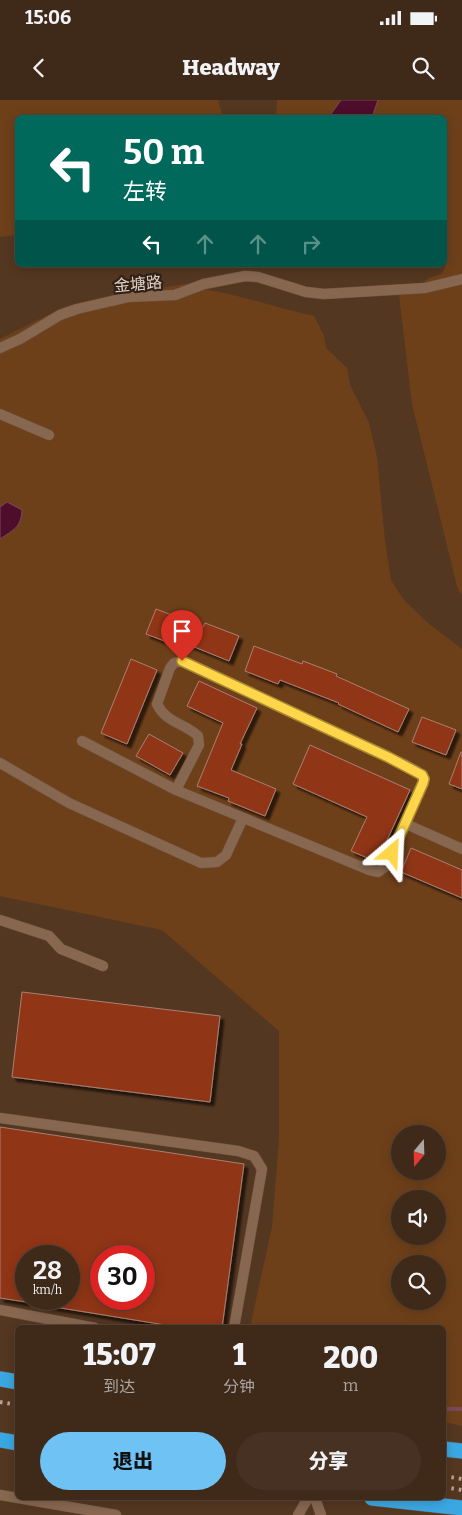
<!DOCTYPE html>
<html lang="zh">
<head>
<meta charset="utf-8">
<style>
	:root { --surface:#3f2919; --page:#463122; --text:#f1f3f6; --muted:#ada6a2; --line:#584538; --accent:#6fc2f4 }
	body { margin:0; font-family:Bitter,"Noto Sans SC",serif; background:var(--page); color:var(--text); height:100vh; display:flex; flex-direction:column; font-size:19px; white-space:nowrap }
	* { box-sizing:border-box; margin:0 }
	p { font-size:16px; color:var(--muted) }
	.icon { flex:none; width:28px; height:28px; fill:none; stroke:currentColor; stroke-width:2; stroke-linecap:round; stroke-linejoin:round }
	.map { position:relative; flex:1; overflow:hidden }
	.side { position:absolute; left:15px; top:1225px; width:431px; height:175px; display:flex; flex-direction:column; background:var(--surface); border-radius:8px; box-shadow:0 2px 12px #0003,0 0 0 1px var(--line) }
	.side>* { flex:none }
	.guide { position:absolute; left:15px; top:15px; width:432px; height:152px; border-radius:8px; box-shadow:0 2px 12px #0003,0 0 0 1px var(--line); background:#00695c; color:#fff; overflow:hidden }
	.needle { width:32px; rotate:199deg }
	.controls { position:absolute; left:391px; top:1025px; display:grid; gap:10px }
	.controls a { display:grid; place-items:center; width:55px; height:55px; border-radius:50%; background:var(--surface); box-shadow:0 2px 12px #0003,0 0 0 1px var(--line); font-size:25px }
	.speed { position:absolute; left:15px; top:1145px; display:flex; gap:10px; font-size:25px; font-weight:700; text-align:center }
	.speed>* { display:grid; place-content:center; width:65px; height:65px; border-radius:50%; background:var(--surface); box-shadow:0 2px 12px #0003,0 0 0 1px var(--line); line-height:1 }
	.speed small { font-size:12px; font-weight:400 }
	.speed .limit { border:8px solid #d22; background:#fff; color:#111 }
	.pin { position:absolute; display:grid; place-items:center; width:42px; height:42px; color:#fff; margin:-51px -21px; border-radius:50% 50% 50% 0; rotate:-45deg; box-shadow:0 0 5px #0007 }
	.pin .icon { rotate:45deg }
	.me { position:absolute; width:55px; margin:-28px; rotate:26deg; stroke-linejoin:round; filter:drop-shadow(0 0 4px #0008) }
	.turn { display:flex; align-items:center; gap:18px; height:105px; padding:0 25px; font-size:22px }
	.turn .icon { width:65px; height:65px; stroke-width:2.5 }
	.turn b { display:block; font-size:35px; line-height:42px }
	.lanes { display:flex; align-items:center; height:48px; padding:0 25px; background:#0003; justify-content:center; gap:25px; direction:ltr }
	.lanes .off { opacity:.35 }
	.eta { display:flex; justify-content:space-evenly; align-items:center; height:85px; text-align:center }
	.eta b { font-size:30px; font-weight:800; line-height:35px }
	.button { display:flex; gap:10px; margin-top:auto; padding:10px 25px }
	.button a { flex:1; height:58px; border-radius:30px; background:var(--accent); color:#111; font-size:20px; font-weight:800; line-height:58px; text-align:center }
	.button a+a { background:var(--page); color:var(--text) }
	.status { display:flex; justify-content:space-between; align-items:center; height:35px; padding:0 25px; background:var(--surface); direction:ltr }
	.status svg { height:14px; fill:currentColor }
	header { display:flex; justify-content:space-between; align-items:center; height:65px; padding:0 25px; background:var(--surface); font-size:22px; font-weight:800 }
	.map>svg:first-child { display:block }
</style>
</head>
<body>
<div class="status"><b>15:06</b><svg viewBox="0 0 49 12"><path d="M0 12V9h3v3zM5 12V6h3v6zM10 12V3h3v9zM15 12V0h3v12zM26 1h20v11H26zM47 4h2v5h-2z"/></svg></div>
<header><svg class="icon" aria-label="back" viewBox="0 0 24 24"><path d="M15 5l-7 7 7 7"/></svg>Headway<svg class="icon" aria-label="search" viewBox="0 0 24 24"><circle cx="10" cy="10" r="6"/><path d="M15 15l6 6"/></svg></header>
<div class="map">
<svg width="462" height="1415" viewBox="0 0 462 1415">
	<defs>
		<filter id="shadow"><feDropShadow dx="4" dy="4" stdDeviation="1" flood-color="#0009"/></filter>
	</defs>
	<rect width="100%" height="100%" fill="#543721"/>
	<path fill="#6e401a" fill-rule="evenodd" d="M0,0H218L223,17L18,18L17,135L0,137Z
		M277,0H341L329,17L276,18Z
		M378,0H462V494L458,490L412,304L399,195L406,185H420L429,178L442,174L447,162L445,154V18H372Z
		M200,182L203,189C241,195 277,208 314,216L324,236L326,248L347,268L350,285L369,323L377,357L385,441L391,480L403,499L428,523L462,549V1326L444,1322V1228L250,1227L272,1127L279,1040V931L162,830L0,796V439L17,428L7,402L0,407V239L64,207L126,193ZM400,1034H438V1071H400ZM400,1099H438V1136H400ZM400,1164H438V1201H400Z"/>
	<path fill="#4d0d2b" stroke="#7a4859" d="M341,0H378L372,17H329Z
		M7,402L22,410C21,428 13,430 0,439V407Z"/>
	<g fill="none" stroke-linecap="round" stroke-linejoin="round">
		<path stroke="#7a4859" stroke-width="4" d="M444,1309H462"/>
	</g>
	<path fill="#903518" stroke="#a98074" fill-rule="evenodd" filter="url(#shadow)" d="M156,509L203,527L205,523L239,536L229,561L182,542L180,547L146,534Z
		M254,546L302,564L303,561L337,574L336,576L409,609L398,632L338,604L339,603L280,580L278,584L245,571Z
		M131,559L157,570L127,644L101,633Z
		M199,581L257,608L240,644H242L231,670L276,689L265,716L228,701L229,698L197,686L223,623L187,606Z
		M422,617L456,630L446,655L412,642Z
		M149,634L183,653L170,675L136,656Z
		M310,645L410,690L377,762L351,751L367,717L293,684Z
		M461,652H462V689L449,684Z
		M411,748L462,770V798L401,772Z
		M22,892L220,916L210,1002L12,977Z
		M0,1027L244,1064L222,1228H184L36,1204L37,1199H69V1156H26V1202L0,1198ZM101,1156H144V1199H101Z"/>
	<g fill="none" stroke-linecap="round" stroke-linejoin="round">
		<g stroke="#6c5440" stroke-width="11">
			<path id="street" d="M0,248L20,239L60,215L77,209L129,197L175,195L204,184L245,176L258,177L306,192L324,194L425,188L462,179
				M0,314L49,335
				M182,561L406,665C413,670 425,673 423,683L385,767L378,772L369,770L176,690L199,645L198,636C185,623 166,623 157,604L170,568L174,563Z
				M82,641L176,690
				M0,663L69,703L201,763L217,762L226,755L243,718
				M406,724L462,749
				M0,820L49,836L61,849L103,866
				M0,1018L238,1051L254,1056L262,1069L234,1228
				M0,1210L95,1228
				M0,1395L116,1415
				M315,1398L321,1415
				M298,1415L308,1398"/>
		</g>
		<g stroke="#6c5440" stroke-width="16">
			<path id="highway" d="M0,1279L18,1282
				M0,1340L18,1343
				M444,1349L462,1351
				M372,1398L462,1408"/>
		</g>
		<use href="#street" stroke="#876750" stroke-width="10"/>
		<use href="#highway" stroke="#3ba7e2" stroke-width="15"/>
		<path stroke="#bba595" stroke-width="4" stroke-dasharray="2.5 5" stroke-linecap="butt" d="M0,1302L18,1305
			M444,1376L462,1379
			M444,1387L462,1390"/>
	</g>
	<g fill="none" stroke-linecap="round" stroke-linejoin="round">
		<g stroke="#a68a30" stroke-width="12">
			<path id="route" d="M182,561L388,657L422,675L424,679L423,683L392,753"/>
		</g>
		<use href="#route" stroke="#ffd54a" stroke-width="9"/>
	</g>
	<g text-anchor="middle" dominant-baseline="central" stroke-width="4.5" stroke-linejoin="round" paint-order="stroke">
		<g font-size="16" fill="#e4d1c4" stroke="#302219">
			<text transform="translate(138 184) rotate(-5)">金塘路</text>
		</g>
	</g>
</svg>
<div class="controls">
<a><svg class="needle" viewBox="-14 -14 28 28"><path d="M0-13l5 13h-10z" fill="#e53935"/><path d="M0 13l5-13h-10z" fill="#ada6a2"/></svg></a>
<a><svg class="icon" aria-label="sound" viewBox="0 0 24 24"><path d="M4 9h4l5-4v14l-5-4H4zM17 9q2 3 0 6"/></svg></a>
<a><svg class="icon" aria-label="search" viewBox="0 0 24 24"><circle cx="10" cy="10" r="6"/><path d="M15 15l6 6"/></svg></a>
</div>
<div class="speed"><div>28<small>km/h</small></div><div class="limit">30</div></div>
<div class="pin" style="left:182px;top:561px;background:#d93025"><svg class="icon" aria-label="arrive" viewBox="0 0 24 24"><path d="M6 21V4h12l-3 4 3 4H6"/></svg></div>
<svg class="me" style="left:392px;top:753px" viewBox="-20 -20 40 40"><path d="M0-17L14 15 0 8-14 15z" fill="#ffd54a" stroke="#fff" stroke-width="4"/></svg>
<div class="guide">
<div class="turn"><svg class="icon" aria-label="left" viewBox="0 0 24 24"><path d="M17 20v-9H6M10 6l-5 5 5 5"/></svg><div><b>50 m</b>左转</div></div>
<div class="lanes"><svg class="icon" aria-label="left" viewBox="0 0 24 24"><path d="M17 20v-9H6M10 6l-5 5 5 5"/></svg><svg class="icon off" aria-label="ahead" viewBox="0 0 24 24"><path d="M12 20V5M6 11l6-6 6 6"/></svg><svg class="icon off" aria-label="ahead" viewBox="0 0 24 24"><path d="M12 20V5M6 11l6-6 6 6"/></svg><svg class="icon off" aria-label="right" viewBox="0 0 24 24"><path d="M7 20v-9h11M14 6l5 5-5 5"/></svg></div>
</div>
<section class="side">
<div class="eta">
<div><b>15:07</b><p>到达</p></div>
<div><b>1</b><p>分钟</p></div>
<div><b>200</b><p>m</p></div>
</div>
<div class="button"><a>退出</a><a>分享</a></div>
</section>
</div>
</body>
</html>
